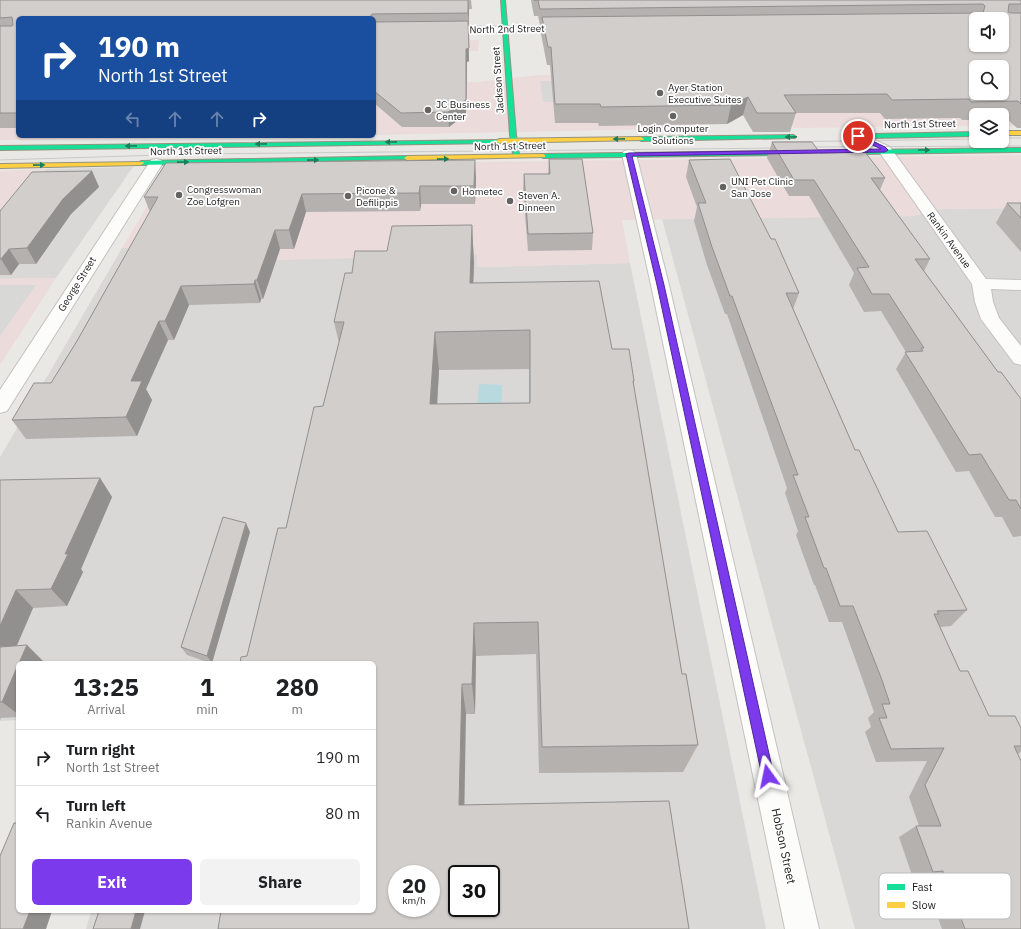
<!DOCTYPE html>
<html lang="en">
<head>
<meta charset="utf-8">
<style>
	:root { --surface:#fff; --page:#f2f2f2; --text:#202124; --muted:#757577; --line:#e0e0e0; --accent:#7c3aed }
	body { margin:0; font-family:"IBM Plex Sans",sans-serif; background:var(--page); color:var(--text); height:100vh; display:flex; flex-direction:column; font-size:15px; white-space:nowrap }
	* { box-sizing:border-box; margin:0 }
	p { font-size:13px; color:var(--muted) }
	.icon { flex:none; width:22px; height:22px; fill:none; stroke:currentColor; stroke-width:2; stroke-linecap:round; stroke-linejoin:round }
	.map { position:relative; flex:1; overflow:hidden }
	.panel { position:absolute; left:16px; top:661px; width:360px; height:252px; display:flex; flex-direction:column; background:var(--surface); border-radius:6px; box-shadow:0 1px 3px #0004 }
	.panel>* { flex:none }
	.hud { position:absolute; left:16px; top:16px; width:360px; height:122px; border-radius:6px; box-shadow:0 1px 3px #0004; background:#1a4fa0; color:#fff; overflow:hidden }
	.controls { position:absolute; left:969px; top:12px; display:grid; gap:8px }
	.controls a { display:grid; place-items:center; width:40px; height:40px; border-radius:6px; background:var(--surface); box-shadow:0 1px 3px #0004; font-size:20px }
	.speed { position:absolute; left:388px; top:865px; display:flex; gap:8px; font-size:20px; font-weight:700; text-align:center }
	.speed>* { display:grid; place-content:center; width:52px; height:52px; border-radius:50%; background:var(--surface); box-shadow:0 1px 3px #0004; line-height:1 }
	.speed small { font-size:10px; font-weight:400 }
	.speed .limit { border:2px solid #111; border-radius:6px; background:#fff; color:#111 }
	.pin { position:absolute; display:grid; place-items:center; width:34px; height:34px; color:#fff; margin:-17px; border:2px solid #fff; border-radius:50%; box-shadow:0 1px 4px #0007 }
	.me { position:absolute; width:44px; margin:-22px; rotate:348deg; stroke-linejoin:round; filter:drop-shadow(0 0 3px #0008) }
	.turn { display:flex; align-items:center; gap:14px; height:84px; padding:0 16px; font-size:18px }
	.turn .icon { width:52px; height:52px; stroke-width:2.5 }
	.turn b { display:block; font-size:28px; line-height:34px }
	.lanes { display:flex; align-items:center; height:38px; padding:0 16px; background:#0003; justify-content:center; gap:20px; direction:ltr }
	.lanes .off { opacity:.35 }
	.eta { display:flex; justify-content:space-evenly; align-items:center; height:68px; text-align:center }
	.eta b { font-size:24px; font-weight:700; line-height:28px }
	.button { display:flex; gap:8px; margin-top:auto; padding:8px 16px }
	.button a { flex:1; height:46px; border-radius:6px; background:var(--accent); color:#fff; font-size:16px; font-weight:700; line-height:46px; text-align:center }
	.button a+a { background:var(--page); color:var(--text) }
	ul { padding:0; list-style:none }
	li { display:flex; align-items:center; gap:12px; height:56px; padding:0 16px; border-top:1px solid var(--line) }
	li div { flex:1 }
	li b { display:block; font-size:15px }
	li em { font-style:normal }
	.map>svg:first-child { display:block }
</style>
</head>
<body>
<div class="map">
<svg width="1021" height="929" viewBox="0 0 1021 929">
	<rect width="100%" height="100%" fill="#eae8e5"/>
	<path fill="#d9d8d6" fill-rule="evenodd" d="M133,167L56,278L0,279V228L46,169Z
		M1021,208V929H855L662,219L913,216L942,209Z
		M251,246L247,260L477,255V267L630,263L766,929H86L91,911H374V663H18V720L0,721V457L122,248ZM397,874H431V908H397ZM457,874H491V908H457Z"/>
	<path fill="#ecdbdb" d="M479,40L478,51L405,52L401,83L478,82L538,75L679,74L703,128L374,135V46L375,41Z
		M765,80L976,93H1002L1021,125L1002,126V115H976V126L794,128Z
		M18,87V136H283L0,140V88Z
		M1021,155V208L942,209L913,216L622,220L630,263L477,267V255L247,261L251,246L122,248L171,166Z
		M46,169L0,228V171Z
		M56,278L0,365V279Z"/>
	<path fill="#d8d8d6" d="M540,81H583L588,101L543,102Z
		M0,285H36L0,336Z"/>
	<path fill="#b8d9dd" d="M479,384L502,385L501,419L476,418Z"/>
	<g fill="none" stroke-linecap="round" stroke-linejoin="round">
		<g stroke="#c3c2c1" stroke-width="2">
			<path id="street" d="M571,26L576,29L575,31L439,33L434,30L439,27Z
				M858,132L890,147L986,279L1021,280V290L991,289L993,302L999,318L1021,346V365L1014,363L981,319L975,302L972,284L880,153L853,139L851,136L853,133Z
				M629,150L634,151L636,154L669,285L819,929H785L651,285L622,154L624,151Z
				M156,159L161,160L163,163L7,411L0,413V390L149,163L151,160Z"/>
		</g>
		<g stroke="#94937e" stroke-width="2">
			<path id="fast" d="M501,0H505L516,135L519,154L516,156L513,154L510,135Z
				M976,132V136L873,138L870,136L873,134Z
				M793,135L795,136V138L641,141L638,139L641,137Z
				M501,140L502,141L499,143L0,150V146Z
				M1021,148V152L543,158L540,156L543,154Z
				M407,156L409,157V159L141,165L138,163L141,161Z"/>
		</g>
		<g stroke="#94937e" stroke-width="2">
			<path id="slow" d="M1002,131H1021V135H1002Z
				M641,137L644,139L643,140L499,143L496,141L499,139Z
				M543,154L545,155V157L407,160L404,158L407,156Z
				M143,162L144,163L141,165L0,168V164Z"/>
		</g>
		<use href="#street" fill="#fcfcfb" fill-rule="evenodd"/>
		<use href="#fast" fill="#16e098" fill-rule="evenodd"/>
		<use href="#slow" fill="#ffcf43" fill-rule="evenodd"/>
		<path stroke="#c9c9c8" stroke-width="1" d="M1002,138H1021
			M772,142L976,139
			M804,147L1021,146
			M0,160L194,154L782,148"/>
	</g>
	<path fill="#b4b1af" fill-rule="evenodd" d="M0,0H471L472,9H469V26H468L469,61L467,62L466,114L449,127H402L374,103V18H18V128H0Z
		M531,0H1021V128H1017L1008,120H1002V115H976V120H962L960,118L885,119L880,113H796L790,132H753L743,115L727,124L599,126L598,123H555L550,65H547L541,34V25H540L538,16H534Z
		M772,142L820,153L885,178L880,190L930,259L924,271L998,372L1021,399V536L1013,537L1002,517H995L969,471L956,472L896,369L906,352L881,311L864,312L849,285L854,273L809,196H789L767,158Z
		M549,159L593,233L592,250L528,251L523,190L524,174H548Z
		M689,160L771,239L799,293L793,309L855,450L898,532L967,610L951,626L940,627L960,671L989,716L1021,728V752L1018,754L1021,929H942L925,881H914L899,837L916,826H919L909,797L927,761L876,762L865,732L871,727L868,718L874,712L868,695L842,622H829L815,585H814L796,535L798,531L785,493L787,488L727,314H725L707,265L694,221L697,207L686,177Z
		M92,171L99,187L71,214L36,264H19L11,275H0V211Z
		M476,178L475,204H421L420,211L306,212L294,249H280L263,299H261L260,303L189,305L174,340H168L146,389L152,400L137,436L26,439L12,420L51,383L77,341L150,212L144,197Z
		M1007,203H1021V252L996,223Z
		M472,225L474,263L473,283L612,349L634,381L633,385L682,674L698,745L683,772L539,773L536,654L476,656L475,714H466L218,929L374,663L247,656L286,528L323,406L339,343L334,322L352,273L387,251ZM529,369V403L437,404L439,370Z
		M100,478L112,497L81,569L83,572L67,606L33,608L17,646L44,662V663H18V717L1,718L0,720V480Z
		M250,532L212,663H210L187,655L181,647Z"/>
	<path fill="#92908f" d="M469,0V26L468,13Z
		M468,21L469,61L467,62L466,114L449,127L448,112L466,49Z
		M748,97L743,115L727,124L731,105Z
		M475,160L476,178L475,204L474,186Z
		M92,171L99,187L71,214L36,264L27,248L63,199Z
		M420,186L421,204L420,211L419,193Z
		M302,194L306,212L294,249L289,230Z
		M472,225L474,263L472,321L470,283Z
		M275,230L280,249L263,299L257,280Z
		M9,249L19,264L11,275L1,259Z
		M255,280L261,299L260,303L254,284Z
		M181,286L189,305L174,340L165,321Z
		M159,321L168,340L146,389L152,400L137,436L126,417L131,381Z
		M435,332L439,370L435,443L430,404Z
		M100,478L112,497L81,569L83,572L67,606L51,589L65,554Z
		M246,523L250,532L212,663L207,656Z
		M16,590L33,608L9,663L0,655V626Z
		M474,623L476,656L475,714L472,684Z
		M27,645L44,662V663H19Z
		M18,665V714L2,702Z
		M462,684L466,714L464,828L459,805Z
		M30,911H52L46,929H23Z
		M136,911H145L140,929H131Z"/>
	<path fill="#d1cecc" stroke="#92908f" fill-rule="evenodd" d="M0,0H468V13L372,14L371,15V18H18V113H0V26H12L13,25L12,17L0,18Z
		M534,0H1021V4H1009L1008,12L1010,13H1021V104L1018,101L971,102L969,99L892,100L887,94L784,95L796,113H757L748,97L731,105L601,107L600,104H555L551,47H548L542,17L983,13L985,6L983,4L540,9L538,0ZM976,19H1002V45H976ZM976,67H1002V93H976Z
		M468,21L469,48L466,49V100L448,112L401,113L374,91V22Z
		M772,142H812L820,153L865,152L885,178H871L930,259H915L998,372H1001L1021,399V509L1016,500H1009L981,454L969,455L905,352L923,351L921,348H924L889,294H872L857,268L869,267L814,180H794Z
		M549,159H582L593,233L528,234L524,174H550Z
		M730,159L771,239H775L799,293H786L855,450H859L898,532L927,531L967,610L937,611L939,614H934L960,671H968L989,716H1015L1021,728V746H1014L1021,761V929H965L943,871L933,872L916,826H941L925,785L944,748L891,749L879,718H887L882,704H890L882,680L853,606H840L826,568H824L805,517H809L793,475H798L732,296H730L712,247L698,203H706L689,160Z
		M475,160L474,186H420L419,193L302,194L289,230H275L257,280H255L254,284L181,286L165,321H159L131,381H142L126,417L12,420L34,383H51L77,341L158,197H144L166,163Z
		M92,171L63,199L27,248L9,249L1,259H0V211L32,172Z
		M1007,203H1021V218Z
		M472,225L470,283L599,281L612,349H629L634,381H633L682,674H686L698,745L542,747L538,622L474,623L472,684H462L459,805L669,801L689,929H218L221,911H374V663H240L241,657L247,656L278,528H286L314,407L323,406L344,322H334L345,273H352L355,251H387L392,226ZM530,330V403L430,404L435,332ZM397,874H431V908H397ZM457,874H491V908H457Z
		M100,478L65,554H68L51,589L16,590L0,626V480Z
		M223,517L246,523L207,656L181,647Z
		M27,645L19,663H18V665L2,702H0V647Z
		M14,823H18V911H30L23,929H0V856Z
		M99,911H136L131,929H93Z"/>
	<defs><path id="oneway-solid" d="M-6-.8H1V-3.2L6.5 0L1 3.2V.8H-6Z"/></defs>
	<g fill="#197e5a">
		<use href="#oneway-solid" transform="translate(791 137) rotate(179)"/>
		<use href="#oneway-solid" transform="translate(619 139) rotate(179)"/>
		<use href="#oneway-solid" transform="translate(391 142) rotate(179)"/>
		<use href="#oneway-solid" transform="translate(261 144) rotate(179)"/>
		<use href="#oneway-solid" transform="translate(131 146) rotate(179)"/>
		<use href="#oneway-solid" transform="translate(924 150)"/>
		<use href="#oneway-solid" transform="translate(443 159) rotate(-1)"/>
		<use href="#oneway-solid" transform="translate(313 160) rotate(-1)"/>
		<use href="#oneway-solid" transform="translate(183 162) rotate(-1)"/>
		<use href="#oneway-solid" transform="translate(39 165) rotate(-1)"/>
	</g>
	<path fill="#7c3aed" stroke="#51269a" d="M858,134L885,147L888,150L885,152L632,156L664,285L774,776L773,780L768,782L764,780L762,776L657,285L626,154L629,153L881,149L856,137V135Z"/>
	<g fill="#646362" stroke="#fff" stroke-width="1.5">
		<circle cx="660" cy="93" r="4"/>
		<circle cx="428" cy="110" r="4"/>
		<circle cx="673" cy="116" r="4"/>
		<circle cx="723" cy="187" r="4"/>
		<circle cx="454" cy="191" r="4"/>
		<circle cx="179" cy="195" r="4"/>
		<circle cx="348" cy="196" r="4"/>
		<circle cx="510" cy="201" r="4"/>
	</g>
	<g text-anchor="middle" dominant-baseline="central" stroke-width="3.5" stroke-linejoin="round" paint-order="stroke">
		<g font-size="10" fill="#1c1c1c" stroke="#fff">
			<text transform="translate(507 29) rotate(-1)">North 2nd Street</text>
			<text transform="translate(498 80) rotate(-94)">Jackson Street</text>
			<text transform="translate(920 124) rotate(-1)">North 1st Street</text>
			<text transform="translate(510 146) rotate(-1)">North 1st Street</text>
			<text transform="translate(186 151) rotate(-1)">North 1st Street</text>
			<text transform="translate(949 240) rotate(54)">Rankin Avenue</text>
			<text transform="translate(77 284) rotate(-58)">George Street</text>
		</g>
		<g font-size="10" fill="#1c1c1c" stroke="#fff" text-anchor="start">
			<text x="668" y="87">Ayer Station<tspan x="668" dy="12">Executive Suites</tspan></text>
			<text x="436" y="104">JC Business<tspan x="436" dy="12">Center</tspan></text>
			<text x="673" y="128" text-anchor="middle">Login Computer<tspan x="673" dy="12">Solutions</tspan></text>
			<text x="731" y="181">UNI Pet Clinic<tspan x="731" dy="12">San Jose</tspan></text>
			<text x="187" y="189">Congresswoman<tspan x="187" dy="12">Zoe Lofgren</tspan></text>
			<text x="356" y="190">Picone &amp;<tspan x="356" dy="12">Defilippis</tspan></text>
			<text x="462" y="191">Hometec</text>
			<text x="518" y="195">Steven A.<tspan x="518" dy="12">Dinneen</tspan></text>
		</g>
		<g font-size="12" fill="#1c1c1c" stroke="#fff">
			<text transform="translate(784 846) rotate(78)">Hobson Street</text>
		</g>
	</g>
	<rect x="879" y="873" width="132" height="46" rx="6" fill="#fff" stroke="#bbb" stroke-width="1"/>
	<rect x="887" y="884" width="18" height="6" fill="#16e098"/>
	<rect x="887" y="902" width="18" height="6" fill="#ffcf43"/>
	<g font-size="11" fill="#1c1c1c">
		<text x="912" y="891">Fast</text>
		<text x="912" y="909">Slow</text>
	</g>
</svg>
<div class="controls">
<a><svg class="icon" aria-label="sound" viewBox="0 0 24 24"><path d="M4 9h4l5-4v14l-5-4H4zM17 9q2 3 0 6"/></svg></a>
<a><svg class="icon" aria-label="search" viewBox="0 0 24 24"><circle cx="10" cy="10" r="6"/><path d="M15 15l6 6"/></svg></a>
<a><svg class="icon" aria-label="layers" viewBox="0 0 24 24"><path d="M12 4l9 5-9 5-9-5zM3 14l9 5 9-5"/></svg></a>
</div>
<div class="speed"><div>20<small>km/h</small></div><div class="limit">30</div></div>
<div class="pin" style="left:858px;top:136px;background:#d93025"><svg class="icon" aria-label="arrive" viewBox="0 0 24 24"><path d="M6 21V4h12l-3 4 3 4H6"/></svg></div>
<svg class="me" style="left:768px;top:776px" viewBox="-20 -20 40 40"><path d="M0-17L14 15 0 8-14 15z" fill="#7c3aed" stroke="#fff" stroke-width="4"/></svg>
<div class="hud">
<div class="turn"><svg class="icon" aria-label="right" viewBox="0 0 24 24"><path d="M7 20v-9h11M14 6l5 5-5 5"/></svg><div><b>190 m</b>North 1st Street</div></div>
<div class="lanes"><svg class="icon off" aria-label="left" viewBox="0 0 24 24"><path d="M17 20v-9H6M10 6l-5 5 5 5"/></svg><svg class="icon off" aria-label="ahead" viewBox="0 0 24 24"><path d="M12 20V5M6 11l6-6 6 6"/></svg><svg class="icon off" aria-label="ahead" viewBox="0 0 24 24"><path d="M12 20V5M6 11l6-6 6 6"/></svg><svg class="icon" aria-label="right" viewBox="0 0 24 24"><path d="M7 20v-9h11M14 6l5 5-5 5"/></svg></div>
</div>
<section class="panel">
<div class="eta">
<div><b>13:25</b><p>Arrival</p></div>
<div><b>1</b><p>min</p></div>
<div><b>280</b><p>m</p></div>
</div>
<ul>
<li><svg class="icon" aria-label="right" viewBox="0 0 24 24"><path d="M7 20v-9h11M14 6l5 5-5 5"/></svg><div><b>Turn right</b><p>North 1st Street</p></div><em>190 m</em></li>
<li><svg class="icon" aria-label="left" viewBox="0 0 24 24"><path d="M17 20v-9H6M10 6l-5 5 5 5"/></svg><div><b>Turn left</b><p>Rankin Avenue</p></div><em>80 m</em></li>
</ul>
<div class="button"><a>Exit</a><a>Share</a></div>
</section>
</div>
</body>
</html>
